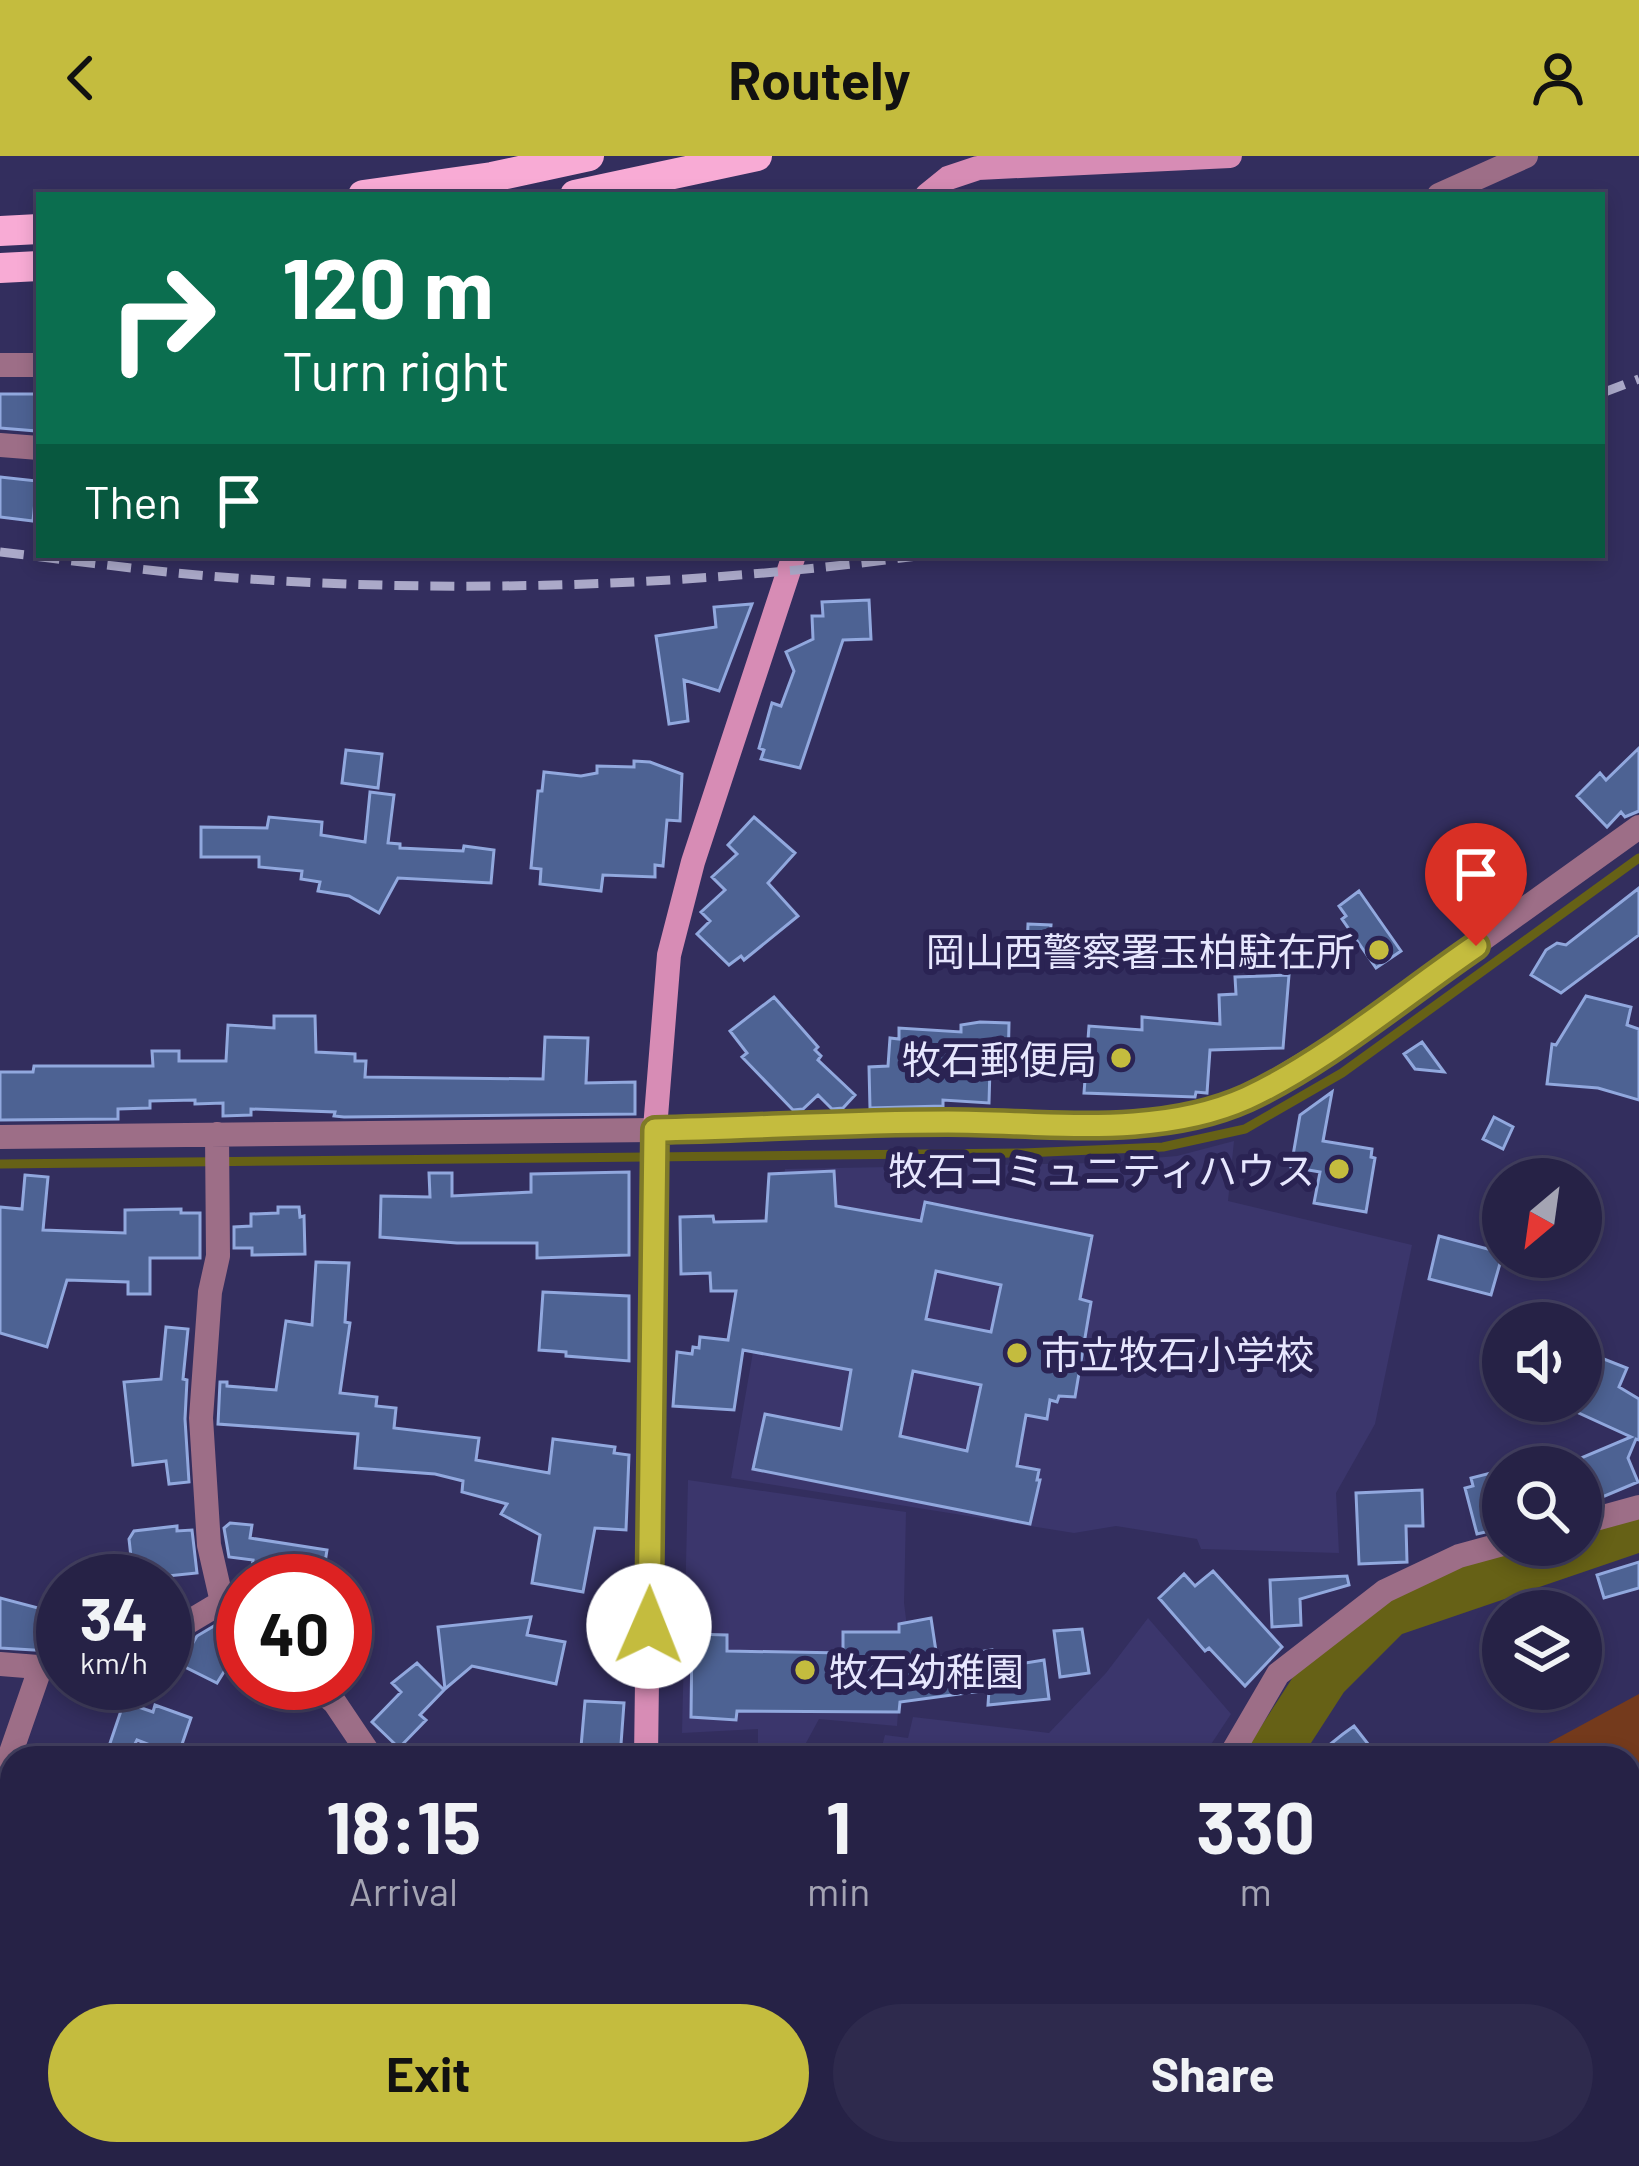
<!DOCTYPE html>
<html lang="en">
<head>
<meta charset="utf-8">
<style>
	:root { --surface:#262246; --page:#2e2a4d; --text:#f1f3f6; --muted:#a4a4b3; --line:#423f5f; --accent:#c4bc3e }
	body { margin:0; font-family:Barlow,"Noto Sans JP",sans-serif; background:var(--page); color:var(--text); height:100vh; display:flex; flex-direction:column; font-size:45px; white-space:nowrap }
	* { box-sizing:border-box; margin:0 }
	p { font-size:39px; color:var(--muted) }
	.icon { flex:none; width:66px; height:66px; fill:none; stroke:currentColor; stroke-width:2; stroke-linecap:round; stroke-linejoin:round }
	.map { position:relative; flex:1; overflow:hidden }
	.details { position:absolute; left:0px; top:1590px; width:1641px; height:420px; display:flex; flex-direction:column; background:var(--surface); border-radius:36px 36px 0 0; box-shadow:0 6px 18px #0003,0 0 0 3px var(--line) }
	.details>* { flex:none }
	.top-card { position:absolute; left:36px; top:36px; width:1569px; height:366px; border-radius:0px; box-shadow:0 6px 18px #0003,0 0 0 3px var(--line); background:#0b6e4f; color:#fff; overflow:hidden }
	.needle { width:78px; rotate:209deg }
	.buttons { position:absolute; left:1482px; top:1002px; display:grid; gap:24px }
	.buttons a { display:grid; place-items:center; width:120px; height:120px; border-radius:50%; background:var(--surface); box-shadow:0 6px 18px #0003,0 0 0 3px var(--line); font-size:60px }
	.speed { position:absolute; left:36px; top:1398px; display:flex; gap:24px; font-size:60px; font-weight:700; text-align:center }
	.speed>* { display:grid; place-content:center; width:156px; height:156px; border-radius:50%; background:var(--surface); box-shadow:0 6px 18px #0003,0 0 0 3px var(--line); line-height:1 }
	.speed small { font-size:30px; font-weight:400 }
	.speed .limit { border:18px solid #d22; background:#fff; color:#111 }
	.pin { position:absolute; display:grid; place-items:center; width:102px; height:102px; color:#fff; margin:-123px -51px; border-radius:50% 50% 50% 0; rotate:-45deg; box-shadow:0 0 12px #0007 }
	.pin .icon { rotate:45deg }
	.me { position:absolute; width:132px; margin:-66px; rotate:1deg; stroke-linejoin:round; filter:drop-shadow(0 0 9px #0008) }
	.turn { display:flex; align-items:center; gap:42px; height:252px; padding:0 48px; font-size:54px }
	.turn .icon { width:156px; height:156px; stroke-width:2.5 }
	.turn b { display:block; font-size:84px; line-height:102px }
	.then { display:flex; align-items:center; height:114px; padding:0 48px; background:#0003; gap:24px; font-size:45px }
	.eta { display:flex; justify-content:space-evenly; align-items:center; height:204px; text-align:center }
	.eta b { font-size:72px; font-weight:700; line-height:84px }
	.cta { display:flex; gap:24px; margin-top:auto; padding:24px 48px }
	.cta a { flex:1; height:138px; border-radius:72px; background:var(--accent); color:#111; font-size:48px; font-weight:700; line-height:138px; text-align:center }
	.cta a+a { background:var(--page); color:var(--text) }
	header { display:flex; justify-content:space-between; align-items:center; height:156px; padding:0 48px; background:var(--accent); color:#111; font-size:54px; font-weight:700 }
	.map>svg:first-child { display:block }
</style>
</head>
<body>
<header><svg class="icon" aria-label="back" viewBox="0 0 24 24"><path d="M15 5l-7 7 7 7"/></svg>Routely<svg class="icon" aria-label="person" viewBox="0 0 24 24"><circle cx="12" cy="8" r="4"/><path d="M4 21q1-7 8-7t8 7"/></svg></header>
<div class="map">
<svg width="1639" height="2010" viewBox="0 0 1639 2010">
	<rect width="100%" height="100%" fill="#332e5e"/>
	<path fill="#3b366c" d="M1234,985L1228,1045L1412,1089L1375,1268L1336,1337L1339,1397L1201,1393L1197,1383L1116,1370L1074,1377L731,1322L785,1013L1092,1007L1177,1000Z
		M688,1324L906,1356L904,1447L915,1535L899,1543L897,1570L819,1563L800,1598L758,1592V1573L682,1577Z
		M1148,1462L1231,1558L1202,1602H879L885,1579L908,1582L913,1561L1049,1577L1106,1517Z"/>
	<path fill="#743a1c" d="M1639,1538V2010H1163L1172,1998H1629V1602H1521Z
		M0,1745L12,1749V1998H249L254,2010H0Z"/>
	<g fill="none" stroke-linecap="round" stroke-linejoin="round">
		<path stroke="#666116" stroke-width="9" d="M0,1008L1023,997L1163,991L1245,973L1342,917L1639,702"/>
		<path stroke="#666116" stroke-width="51" d="M1271,1602L1324,1520L1388,1456L1639,1370
			M947,2010L957,1998"/>
	</g>
	<path fill="#4d6293" stroke="#91a8de" stroke-width="3" fill-rule="evenodd" d="M0,238H37V275L0,272Z
		M0,321L37,325L33,365L0,361Z
		M869,444L871,483L843,484L800,612L761,603L764,594L759,592L772,547L781,550L794,515L786,496L813,483L812,460H823L822,446Z
		M752,448L719,535L684,524L688,565L669,568L656,480L716,471L714,451Z
		M1639,592V655L1625,661L1621,656L1607,671L1577,640L1600,617L1606,624Z
		M346,594L382,598L378,632L342,627Z
		M634,605L650,606L682,618L680,665L667,664L663,710L655,709V721L603,719L601,735L540,728L541,713L531,712L538,635H542L544,616L581,620L597,617V610L634,611Z
		M370,636L394,639L388,687L400,688V692L463,695L464,690L494,694L491,727L398,722L379,757L349,740L318,735L320,726L301,723L302,715L259,711V701H201V671L267,672L269,661L322,666L321,679L365,686Z
		M754,661L795,697L768,727L798,760L744,804L741,800L729,809L697,778L710,765L701,756L725,734L712,721L737,698L728,689Z
		M1639,732V779L1561,837L1531,819L1546,794L1557,787L1566,789Z
		M1359,735L1401,795L1376,812L1342,763L1346,760L1339,750Z
		M1028,768L1051,769L1049,793L1027,792Z
		M1289,819L1283,892L1210,894L1207,937L1196,936L1195,941L1084,937L1089,870L1142,874V861L1220,868L1219,839L1236,838L1235,821Z
		M1586,840L1631,851L1627,869L1639,873V944L1598,932L1547,928L1552,888L1556,889Z
		M774,841L818,891L815,894L821,900L818,904L855,939L843,952L832,953L818,939L803,953L793,954L742,901L747,897L730,875Z
		M274,860H315L316,896L355,898V905H366L365,921L543,923L545,881L588,882L586,927L635,926V958L344,961L334,960L335,956L251,953V959L223,960V947L195,948V944L150,945V952L118,953V963L0,964V916H33L34,910H153L152,895H179V905H226L228,869L274,872Z
		M980,866L1009,867L1008,913L990,912L989,947L943,944V950L870,952L869,911L888,910L890,882L899,883V872L961,876V869Z
		M1422,886L1444,916L1415,913L1404,898Z
		M1332,936L1323,985L1372,993L1371,1001L1375,1002L1366,1056L1314,1047L1320,1016L1291,1011L1300,959Z
		M1494,961L1513,971L1503,993L1483,983Z
		M834,1015L836,1050L921,1065L925,1046L1092,1080L1080,1143L1091,1146L1075,1241L1059,1240L1057,1246L1050,1244L1047,1263L1026,1259L1017,1310L1039,1314L1037,1324H1040L1030,1368L753,1313L765,1258L841,1273L851,1214L743,1194L734,1254L673,1250L677,1196L692,1198L693,1191L699,1192L700,1181L728,1184L736,1135H711L710,1117L681,1118L680,1061L713,1060L714,1066L766,1065L769,1018ZM936,1115L1001,1129L991,1176L926,1163ZM913,1215L981,1229L967,1295L900,1280Z
		M629,1016V1099L537,1102V1087H457L380,1081L381,1040L430,1041L429,1017H452V1040L531,1036V1018Z
		M25,1019L48,1021L43,1074L125,1077V1054L181,1053V1057H200V1102H150V1138H128V1126L67,1124L47,1191L0,1177V1051L22,1053Z
		M278,1051H299L300,1061L304,1060L305,1098L252,1099V1092H234V1071L251,1070V1058L278,1057Z
		M1439,1080L1503,1097L1491,1139L1429,1123Z
		M316,1106L349,1107L345,1166L350,1167L340,1237L377,1241L376,1250L396,1252L394,1272L479,1282L476,1304L549,1317L553,1283L615,1291L614,1297L629,1299L626,1374L595,1372L583,1436L532,1427L540,1379L501,1358L507,1348L462,1336L463,1325L435,1318L355,1312L358,1278L218,1268L220,1226H227V1230L276,1234L286,1165L312,1169Z
		M543,1136L629,1140V1205L566,1200V1196L539,1194Z
		M166,1171L188,1173L183,1223L187,1224L185,1263L189,1326L169,1328L166,1305L133,1309L124,1226L161,1223Z
		M1591,1198L1627,1212L1619,1231L1639,1243V1284L1636,1283L1628,1302L1638,1326L1581,1350V1302L1631,1281L1570,1253L1573,1245H1581V1225Z
		M1503,1314V1372L1477,1378L1465,1332L1473,1330L1471,1322Z
		M1422,1334L1423,1370H1406L1407,1406L1359,1408L1356,1337Z
		M230,1367L252,1369L250,1382L327,1394L322,1425H250L253,1404L229,1401L224,1372Z
		M177,1370V1375L192,1374L197,1417L138,1423L137,1410H132L129,1383L134,1375Z
		M1639,1406V1432L1604,1442L1597,1419Z
		M1213,1415L1282,1491L1245,1530L1209,1492L1205,1495L1159,1442L1184,1418L1195,1430Z
		M1347,1420L1349,1429L1300,1443L1301,1469L1272,1471L1270,1424Z
		M0,1442L61,1458L50,1495L0,1492Z
		M531,1461L527,1479L565,1486L556,1528L472,1510L445,1533L438,1471Z
		M931,1462L937,1502L992,1494L995,1512L1044,1504L1049,1543L988,1549L989,1534L900,1546L899,1556L737,1555L736,1564L691,1561L692,1478L727,1479V1495L843,1497V1476H899V1468Z
		M219,1467L243,1481V1485L217,1527L165,1501V1496L185,1487L191,1490L197,1480Z
		M1082,1473L1089,1517L1060,1521L1054,1475Z
		M417,1507L444,1534L420,1559L426,1564L399,1592L372,1566L401,1536L392,1527Z
		M585,1545L624,1547L620,1602H580Z
		M124,1546L153,1556L155,1549L191,1562L178,1600L137,1584L128,1602H105Z
		M1354,1570L1379,1602H1313L1343,1578Z"/>
	<g fill="none" stroke-linecap="round" stroke-linejoin="round">
		<path stroke="#9d6e87" stroke-width="24" d="M1439,39L1526,0
			M0,209H39
			M0,289L39,292
			M217,978L218,1100L210,1136L201,1262L209,1389L222,1446L243,1465
			M0,981L655,974L944,966L1125,968L1185,962L1247,942L1335,889L1639,671
			M1581,1367L1639,1351
			M165,1480L222,1446
			M0,1508L63,1513
			M312,1527L335,1547L372,1602
			M1229,1602L1278,1518L1385,1435L1459,1400L1503,1388
			M0,1628L41,1510
			M0,1653L12,1659
			M495,1998L506,2010
			M916,2010L925,1998"/>
		<path stroke="#d78cb5" stroke-width="24" d="M927,39L948,22L978,12L1230,0
			M646,1602L654,985L669,799L693,706L794,399
			M641,1998L642,2010"/>
		<path stroke="#f8abd5" stroke-width="30" d="M363,39L492,21L589,0
			M575,39L757,0
			M0,75L39,73
			M0,112L39,110"/>
		<path stroke="#aba9c9" stroke-width="9" stroke-dasharray="24 12" stroke-linecap="butt" d="M1602,237L1639,223
			M0,396C69,404 139,414 208,420C446,439 689,431 925,399"/>
	</g>
	<g fill="none" stroke-linecap="round" stroke-linejoin="round">
		<g stroke="#7f7a28" stroke-width="30">
			<path id="route" d="M649,1470L655,974C753,972 850,966 948,966C1045,966 1156,983 1247,942C1325,906 1404,839 1476,790"/>
		</g>
		<use href="#route" stroke="#c4bc3e" stroke-width="21"/>
	</g>
	<g fill="#c4bc3e" stroke="#2a2353" stroke-width="4.5">
		<circle cx="1379" cy="794" r="12"/>
		<circle cx="1121" cy="902" r="12"/>
		<circle cx="1339" cy="1013" r="12"/>
		<circle cx="1017" cy="1197" r="12"/>
		<circle cx="805" cy="1514" r="12"/>
	</g>
	<g text-anchor="middle" dominant-baseline="central" stroke-width="12" stroke-linejoin="round" paint-order="stroke">
		<g font-size="39" fill="#e6e6fe" stroke="#2a2353" text-anchor="end">
			<text x="1355" y="794">岡山西警察署玉柏駐在所</text>
			<text x="1097" y="902">牧石郵便局</text>
			<text x="1315" y="1013">牧石コミュニティハウス</text>
			<text x="1041" y="1197" text-anchor="start">市立牧石小学校</text>
			<text x="829" y="1514" text-anchor="start">牧石幼稚園</text>
		</g>
	</g>
</svg>
<div class="buttons">
<a><svg class="needle" viewBox="-14 -14 28 28"><path d="M0-13l5 13h-10z" fill="#e53935"/><path d="M0 13l5-13h-10z" fill="#a4a4b3"/></svg></a>
<a><svg class="icon" aria-label="sound" viewBox="0 0 24 24"><path d="M4 9h4l5-4v14l-5-4H4zM17 9q2 3 0 6"/></svg></a>
<a><svg class="icon" aria-label="search" viewBox="0 0 24 24"><circle cx="10" cy="10" r="6"/><path d="M15 15l6 6"/></svg></a>
<a><svg class="icon" aria-label="layers" viewBox="0 0 24 24"><path d="M12 4l9 5-9 5-9-5zM3 14l9 5 9-5"/></svg></a>
</div>
<div class="speed"><div>34<small>km/h</small></div><div class="limit">40</div></div>
<div class="pin" style="left:1476px;top:790px;background:#d93025"><svg class="icon" aria-label="arrive" viewBox="0 0 24 24"><path d="M6 21V4h12l-3 4 3 4H6"/></svg></div>
<svg class="me" style="left:649px;top:1470px" viewBox="-20 -20 40 40"><circle r="19" fill="#fff"/><path d="M0-13L10 11 0 6-10 11z" fill="#c4bc3e"/></svg>
<div class="top-card">
<div class="turn"><svg class="icon" aria-label="right" viewBox="0 0 24 24"><path d="M7 20v-9h11M14 6l5 5-5 5"/></svg><div><b>120 m</b>Turn right</div></div>
<div class="then">Then<svg class="icon" aria-label="arrive" viewBox="0 0 24 24"><path d="M6 21V4h12l-3 4 3 4H6"/></svg></div>
</div>
<section class="details">
<div class="eta">
<div><b>18:15</b><p>Arrival</p></div>
<div><b>1</b><p>min</p></div>
<div><b>330</b><p>m</p></div>
</div>
<div class="cta"><a>Exit</a><a>Share</a></div>
</section>
</div>
</body>
</html>
